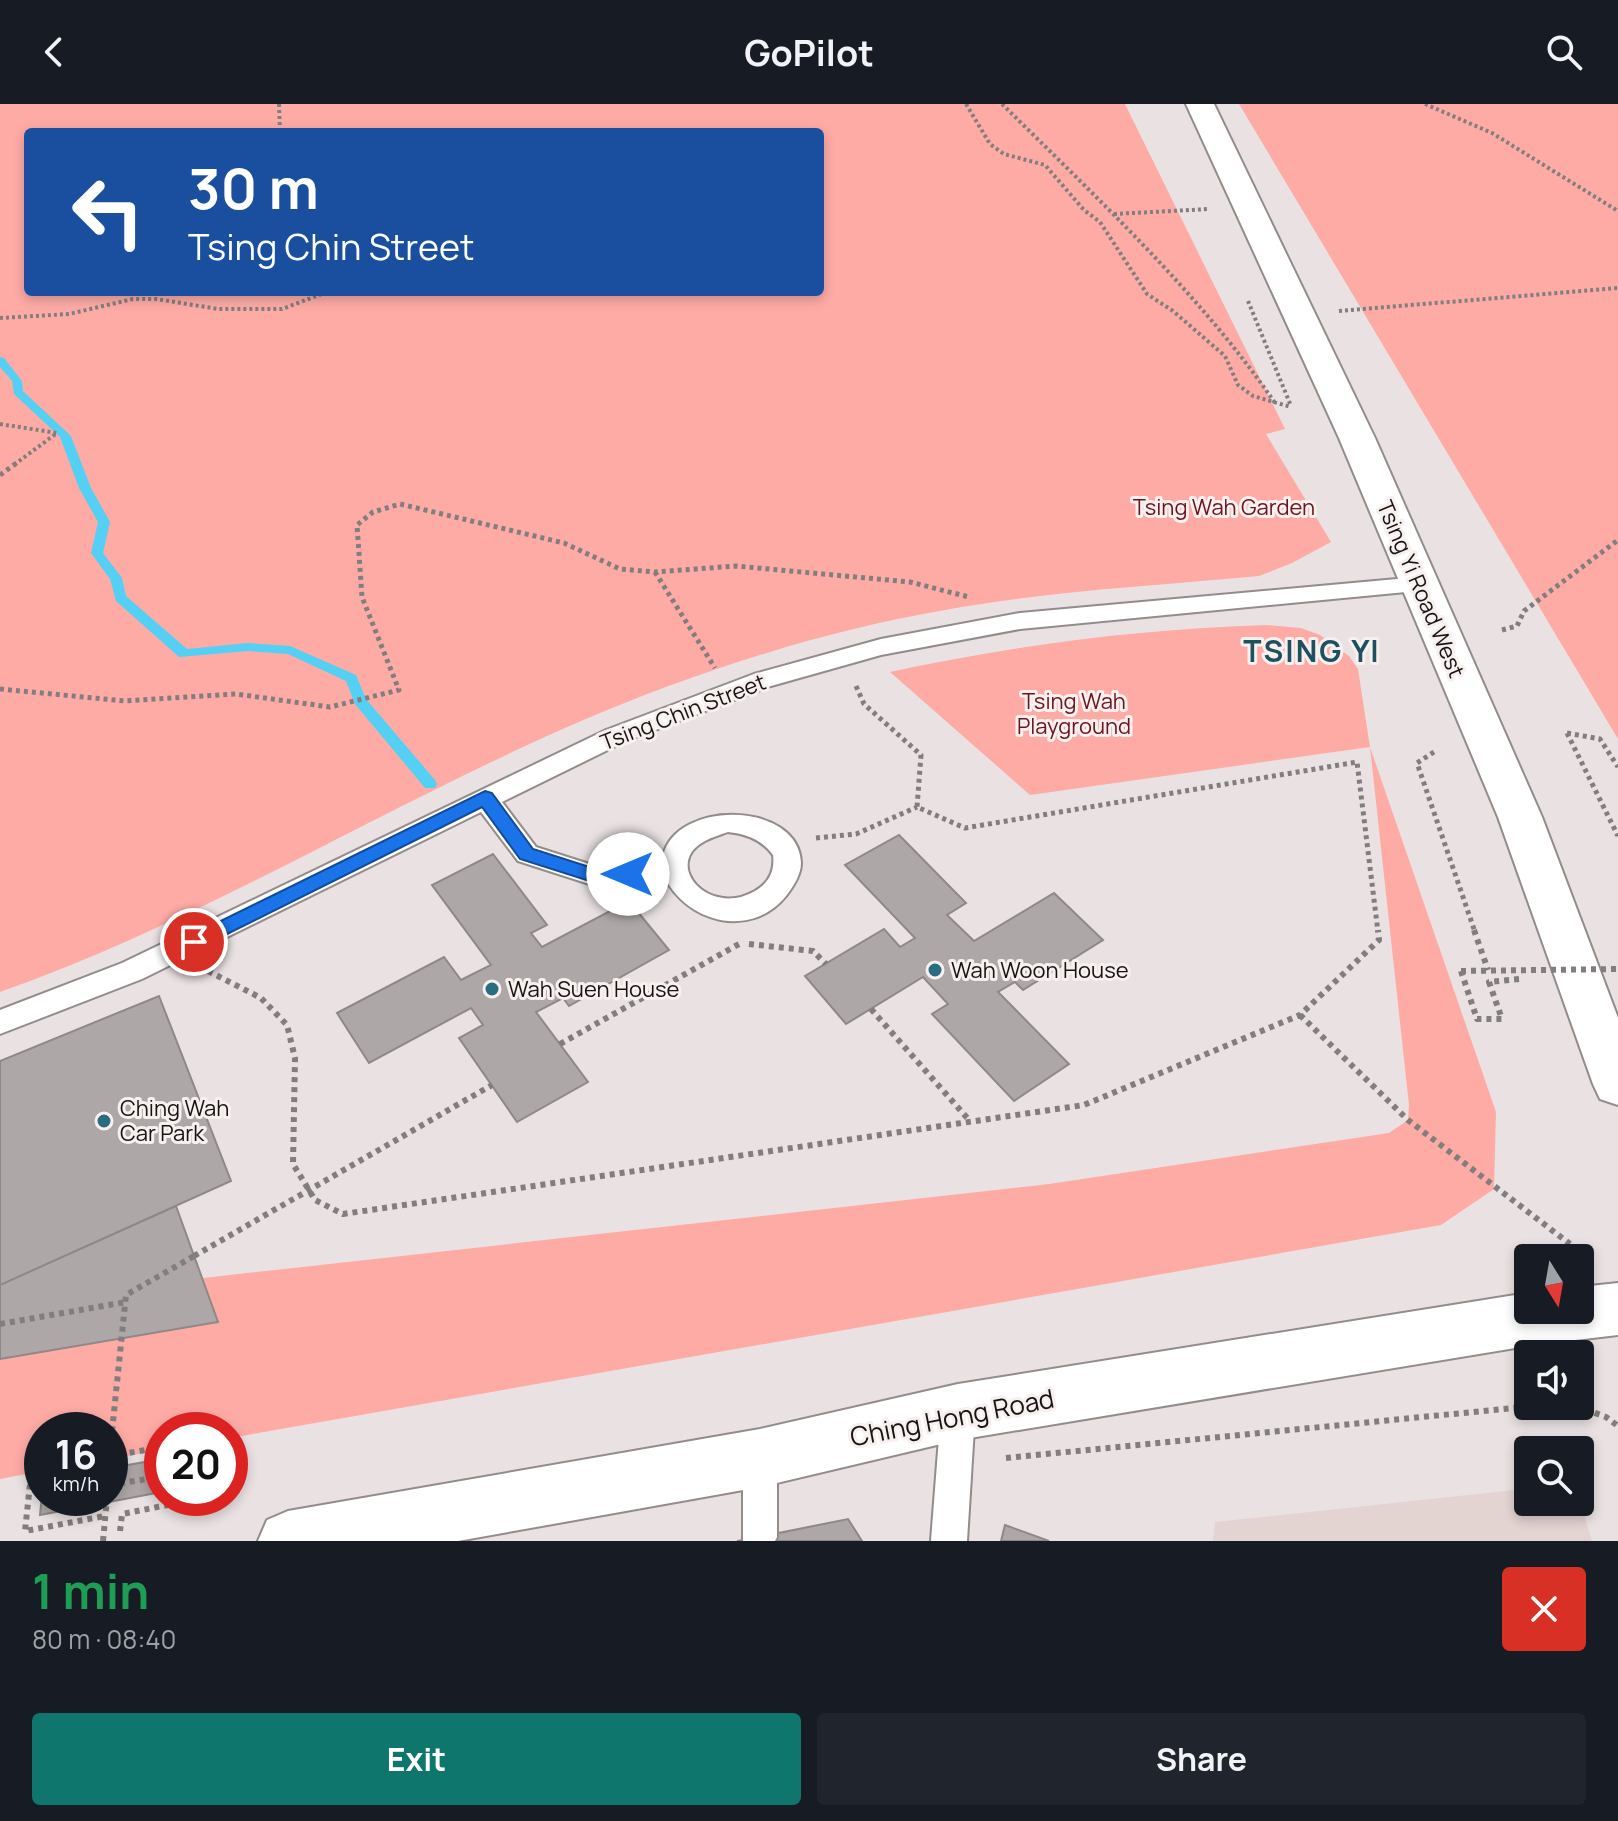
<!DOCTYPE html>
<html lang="en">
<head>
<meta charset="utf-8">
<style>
	:root { --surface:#171b24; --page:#20242c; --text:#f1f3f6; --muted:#9ea1a6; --accent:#0f766e }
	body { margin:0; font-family:Manrope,sans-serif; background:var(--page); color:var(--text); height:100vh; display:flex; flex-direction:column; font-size:30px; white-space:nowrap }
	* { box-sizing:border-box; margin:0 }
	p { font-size:26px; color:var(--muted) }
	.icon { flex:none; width:44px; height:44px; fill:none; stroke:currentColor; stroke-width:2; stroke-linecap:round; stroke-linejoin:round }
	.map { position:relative; height:1437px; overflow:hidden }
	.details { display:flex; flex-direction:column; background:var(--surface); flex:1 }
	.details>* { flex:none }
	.banner { position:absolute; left:24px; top:24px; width:800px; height:168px; border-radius:8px; box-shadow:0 4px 12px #0003; background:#1a4fa0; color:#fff; overflow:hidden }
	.needle { width:52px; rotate:169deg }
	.fabs { position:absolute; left:1514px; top:1140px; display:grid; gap:16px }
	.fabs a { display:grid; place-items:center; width:80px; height:80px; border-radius:8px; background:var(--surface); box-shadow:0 4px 12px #0003; font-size:40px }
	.speed { position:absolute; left:24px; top:1308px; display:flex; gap:16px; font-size:40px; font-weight:700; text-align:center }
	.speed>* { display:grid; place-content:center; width:104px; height:104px; border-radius:50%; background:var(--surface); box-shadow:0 4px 12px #0003; line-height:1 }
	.speed small { font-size:20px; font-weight:400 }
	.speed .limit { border:12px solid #d22; background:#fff; color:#111 }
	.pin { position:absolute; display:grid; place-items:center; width:68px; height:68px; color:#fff; margin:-34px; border:4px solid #fff; border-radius:50%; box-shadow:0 2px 8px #0007 }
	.me { position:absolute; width:88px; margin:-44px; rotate:270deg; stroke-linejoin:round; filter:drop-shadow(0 0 6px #0008) }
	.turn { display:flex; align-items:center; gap:28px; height:168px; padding:0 32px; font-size:36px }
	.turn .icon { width:104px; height:104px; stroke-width:2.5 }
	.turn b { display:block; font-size:56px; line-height:68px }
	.round { display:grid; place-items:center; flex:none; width:84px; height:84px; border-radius:8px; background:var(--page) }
	.headline { display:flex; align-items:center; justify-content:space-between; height:136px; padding:0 32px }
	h1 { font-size:48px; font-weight:700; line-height:60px; color:#1e9e55 }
	.action { display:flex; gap:16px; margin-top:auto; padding:16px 32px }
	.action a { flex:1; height:92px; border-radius:8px; background:var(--accent); color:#fff; font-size:32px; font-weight:700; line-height:92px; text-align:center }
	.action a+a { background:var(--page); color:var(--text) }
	header { display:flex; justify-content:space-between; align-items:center; height:104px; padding:0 32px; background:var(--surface); font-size:36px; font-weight:700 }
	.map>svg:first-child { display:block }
</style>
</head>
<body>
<header><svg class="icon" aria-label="back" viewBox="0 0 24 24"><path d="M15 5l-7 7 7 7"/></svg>GoPilot<svg class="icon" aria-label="search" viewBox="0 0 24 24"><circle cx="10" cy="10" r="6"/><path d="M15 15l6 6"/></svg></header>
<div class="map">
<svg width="1618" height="1437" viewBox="0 0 1618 1437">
	<rect width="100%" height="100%" fill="#eae2e2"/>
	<path fill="#e3d3d1" d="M1524,1385L1528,1387V1398H1555L1584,1411L1592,1437H1213L1215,1418Z"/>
	<path fill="#feaba6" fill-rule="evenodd" d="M0,0H1125L1285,325L1266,330L1331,438L1292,459L1259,472C1154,482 1048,487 945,506C850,522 756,550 666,583C438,667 231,807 0,888ZM820,28V188H28V28Z
		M1239,0H1618V635Z
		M1267,521L1301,524L1320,531L1349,552L1358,565L1370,643L1496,1008L1494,1085L1441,1121L230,1334V1326H162V1346L110,1355V1326H42V1367L0,1375V1255L217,1218L203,1174L1049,1080L1389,1029L1408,1016L1409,1001L1370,643L1030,691L890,568C1015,541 1139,525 1267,521Z"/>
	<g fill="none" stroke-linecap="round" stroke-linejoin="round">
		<path fill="#53d0f3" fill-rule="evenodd" d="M0,253L4,254L22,277L23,287L71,332L91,384L110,418L103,449L122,474L126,492L187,545L248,539L290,542L356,571L366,595L435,676L437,680L435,684H425L355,600L346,577L288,550L248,547L179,553L116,497L110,475L91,449L98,418L79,384L60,333L14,290L12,277L0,263Z"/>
	</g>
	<path fill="#aea7a7" stroke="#8f8887" stroke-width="2" d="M899,731L966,799L947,811L974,837L1054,789L1103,836L1023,886L1015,878L998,888L1069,960L1014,997L932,910L948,900L923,873L846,920L805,872L884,825L900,843L915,834L845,761Z
		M493,750L547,821L531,829L542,843L629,797L669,846L569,902L563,894L536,908L588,978L517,1018L459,934L483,921L471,904L369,959L337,909L444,853L461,876L491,861L432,781Z
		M159,892L231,1077L0,1181V957Z
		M176,1102L218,1218L0,1255V1181Z
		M162,1355V1388L40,1411L42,1391V1394H110V1364Z
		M848,1415L862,1437H737L759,1433Z
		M1005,1421L1049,1437H1001Z"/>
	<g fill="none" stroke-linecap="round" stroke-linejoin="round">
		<g stroke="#938c8b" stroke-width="4">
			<path id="lane" d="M1419,473L1427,476L1430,481L1427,486L1020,525L881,551L771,582L624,638L502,698L536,743L605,765L663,752C676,695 799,697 801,759C801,771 793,783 786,792C750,836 686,818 664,772L605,785L518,757L481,708L142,875L0,930V906L122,859L606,626L754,570L881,535L1020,509ZM728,728C747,730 762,736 773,751C775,767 769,779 755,787C709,814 661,760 705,737C712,733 720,731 728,728Z
				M958,1291L970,1296L975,1308L967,1437H931L941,1308L946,1296Z
				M760,1337L772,1342L777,1354V1433L775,1437H743V1354L748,1342Z"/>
		</g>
		<g stroke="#938c8b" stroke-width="4">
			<path id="secondary" d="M1186,0H1214L1375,334L1542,713L1618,914V1001L1600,995L1593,980L1498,713L1339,334Z
				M1618,1179V1231L1533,1241L958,1336L760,1383L458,1437H258L267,1416L288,1407L760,1325L958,1280L1528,1189V1206H1580V1183Z"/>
		</g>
		<path stroke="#837e7e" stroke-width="4" stroke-dasharray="3 3" stroke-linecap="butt" d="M279,0L280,28
			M966,0L990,40L1004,50L1045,61L1084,106L1100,118L1147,190L1173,207L1225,252L1238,281L1253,292L1291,303
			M1002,0C1095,92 1201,191 1275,299
			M1425,0L1492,29L1618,107
			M1114,110L1209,105
			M1248,197L1291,302
			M1339,207L1618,184
			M0,214L69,210L133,195H156L218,205H282L327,188
			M0,320L57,329L15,360"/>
		<path stroke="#837e7e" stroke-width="5" stroke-dasharray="4 4" stroke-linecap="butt" d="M0,371L18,358
			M655,468L715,564
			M1502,526L1517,522L1524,507L1618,436
			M856,582L864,600L921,651L917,703L965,724L1357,658L1378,828
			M0,585L125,597L236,590L330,603L399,586L362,493L357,421L373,408L400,400L564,439L620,465L655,468L736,462L910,478L969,493
			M1567,629L1618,732
			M1567,629L1600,635L1618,663
			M1434,648L1417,659L1475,828
			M816,734L856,730L917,703"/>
		<path stroke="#837e7e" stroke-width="6" stroke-dasharray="5 5" stroke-linecap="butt" d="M1474,826L1488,866
			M749,840L813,847L826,860
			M208,867L261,894L287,921L295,954L293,1060L315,1096L343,1110L1084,1001L1300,911L1379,836L1378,826
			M1461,867L1477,915H1502L1489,878L1519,875
			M871,905L970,1017
			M1300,911L1408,1016L1570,1140
			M560,940L739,840
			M0,1220L126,1198
			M1576,1302L1606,1313L1618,1322
			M110,1347L126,1191L194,1152
			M1006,1354L1534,1302
			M42,1359L32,1361L25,1427L105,1412
			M110,1363L111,1352L162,1343
			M110,1381L159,1373
			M120,1427L122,1410L188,1397V1394
			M103,1437L107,1394"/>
		<use href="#lane" fill="#fff" fill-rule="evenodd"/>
		<use href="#secondary" fill="#fff" fill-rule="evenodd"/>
		<path stroke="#837e7e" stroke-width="6" stroke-dasharray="5 5" stroke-linecap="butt" d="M1461,867L1618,865
			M194,1152L492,981"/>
	</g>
	<path fill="#1a73e8" stroke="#114b97" stroke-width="2" d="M485,687L492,689L533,745L605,768L628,763L637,770L634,775L605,782L520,755L482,703L201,843H188L185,838L188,833Z"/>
	<g fill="#2b6d80" stroke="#f7f0ef" stroke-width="3">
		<circle cx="935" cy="866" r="8"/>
		<circle cx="492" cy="885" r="8"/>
		<circle cx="104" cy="1017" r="8"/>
	</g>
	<g text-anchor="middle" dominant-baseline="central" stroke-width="6" stroke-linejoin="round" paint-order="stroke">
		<g font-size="22" fill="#6b151b" stroke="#f7f0ef">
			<text x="1224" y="403">Tsing Wah Garden</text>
			<text x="1074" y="597">Tsing Wah<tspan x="1074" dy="25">Playground</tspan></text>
		</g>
		<g font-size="22" fill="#161313" stroke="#f7f0ef">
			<text transform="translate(1421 485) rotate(67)">Tsing Yi Road West</text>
			<text transform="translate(683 608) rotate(-21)">Tsing Chin Street</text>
		</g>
		<g font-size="22" fill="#161313" stroke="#f7f0ef" text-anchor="start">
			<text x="951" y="866">Wah Woon House</text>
			<text x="508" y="885">Wah Suen House</text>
			<text x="120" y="1004">Ching Wah<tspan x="120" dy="25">Car Park</tspan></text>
		</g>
		<g font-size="26" fill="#161313" stroke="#f7f0ef">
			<text transform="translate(952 1313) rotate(-11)">Ching Hong Road</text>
		</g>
		<g font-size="30" font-weight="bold" letter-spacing="2" fill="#1d5160" stroke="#f7f0ef">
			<text x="1312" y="546">TSING YI</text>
		</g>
	</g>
</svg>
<div class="fabs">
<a><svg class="needle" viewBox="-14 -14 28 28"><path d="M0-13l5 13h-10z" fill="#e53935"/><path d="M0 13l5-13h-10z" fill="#9ea1a6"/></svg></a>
<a><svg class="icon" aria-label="sound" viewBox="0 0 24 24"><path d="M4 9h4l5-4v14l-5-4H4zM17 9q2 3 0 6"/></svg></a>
<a><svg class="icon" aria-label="search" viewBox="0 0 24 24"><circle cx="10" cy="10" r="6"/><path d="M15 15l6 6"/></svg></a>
</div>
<div class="speed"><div>16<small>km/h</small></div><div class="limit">20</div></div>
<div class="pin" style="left:194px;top:838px;background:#d93025"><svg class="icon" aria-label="arrive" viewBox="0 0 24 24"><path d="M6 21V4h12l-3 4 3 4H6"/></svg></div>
<svg class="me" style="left:628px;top:770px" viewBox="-20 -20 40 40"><circle r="19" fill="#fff"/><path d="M0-13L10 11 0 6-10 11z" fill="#1a73e8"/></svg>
<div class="banner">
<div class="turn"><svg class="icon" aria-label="left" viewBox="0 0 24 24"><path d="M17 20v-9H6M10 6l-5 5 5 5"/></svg><div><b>30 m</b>Tsing Chin Street</div></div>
</div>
</div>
<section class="details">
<div class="headline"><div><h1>1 min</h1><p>80 m · 08:40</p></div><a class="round" style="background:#d93025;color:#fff"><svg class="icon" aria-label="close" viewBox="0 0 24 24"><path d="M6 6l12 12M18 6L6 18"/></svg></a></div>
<div class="action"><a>Exit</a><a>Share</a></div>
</section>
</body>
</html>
